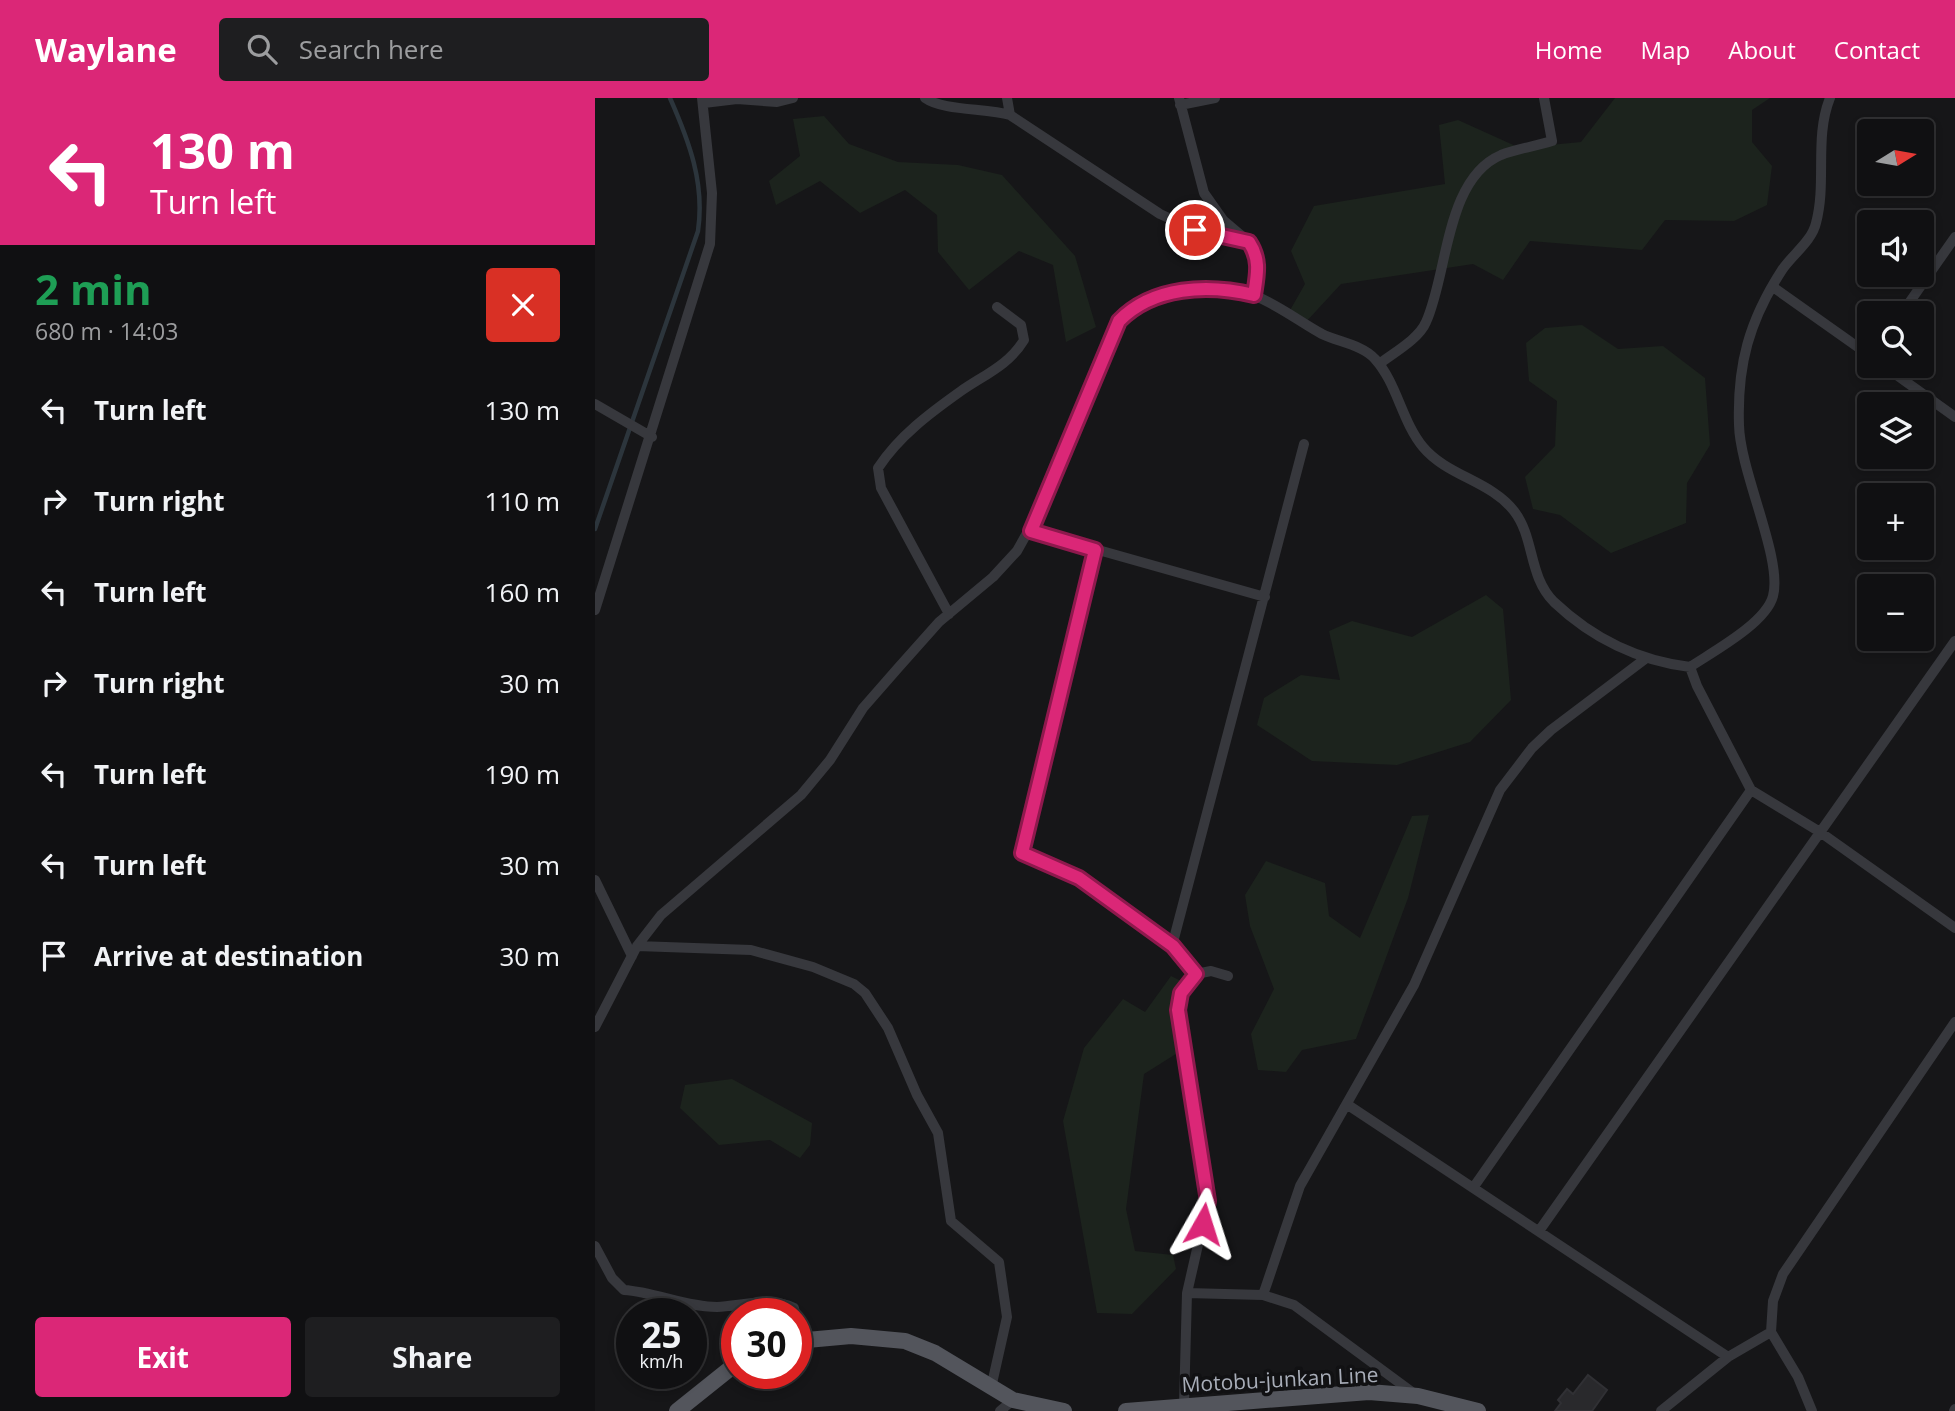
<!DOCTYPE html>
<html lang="en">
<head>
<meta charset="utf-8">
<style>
	:root { --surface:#101012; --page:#1e1e20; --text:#f1f3f6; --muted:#9c9d9f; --line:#303032; --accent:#db2777 }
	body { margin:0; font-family:"Open Sans",sans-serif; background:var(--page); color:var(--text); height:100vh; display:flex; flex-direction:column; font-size:26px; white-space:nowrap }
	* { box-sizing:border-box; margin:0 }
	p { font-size:23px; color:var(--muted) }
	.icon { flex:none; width:38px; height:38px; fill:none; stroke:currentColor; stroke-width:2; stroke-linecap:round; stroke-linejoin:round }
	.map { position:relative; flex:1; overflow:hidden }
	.drawer { display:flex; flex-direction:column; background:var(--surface); width:595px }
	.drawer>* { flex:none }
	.banner { background:#db2777; color:#fff; overflow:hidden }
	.needle { width:46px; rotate:79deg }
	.fabs { position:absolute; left:1262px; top:21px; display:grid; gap:14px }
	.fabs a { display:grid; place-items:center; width:77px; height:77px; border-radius:7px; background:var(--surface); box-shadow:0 4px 10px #0003,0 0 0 2px var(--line); font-size:35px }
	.speed { position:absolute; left:21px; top:1200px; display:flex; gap:14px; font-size:35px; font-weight:700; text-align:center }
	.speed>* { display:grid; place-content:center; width:91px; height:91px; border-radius:50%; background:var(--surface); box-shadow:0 4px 10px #0003,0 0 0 2px var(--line); line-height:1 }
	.speed small { font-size:18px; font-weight:400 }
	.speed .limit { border:10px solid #d22; background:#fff; color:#111 }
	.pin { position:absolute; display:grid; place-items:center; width:60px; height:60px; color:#fff; margin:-30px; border:4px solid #fff; border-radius:50%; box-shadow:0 2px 7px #0007 }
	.me { position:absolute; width:77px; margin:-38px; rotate:6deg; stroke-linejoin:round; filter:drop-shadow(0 0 5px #0008) }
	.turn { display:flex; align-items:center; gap:24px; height:147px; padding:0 35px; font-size:32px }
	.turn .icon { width:91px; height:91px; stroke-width:2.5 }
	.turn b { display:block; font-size:49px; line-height:60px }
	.round { display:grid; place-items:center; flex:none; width:74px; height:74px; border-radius:7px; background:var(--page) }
	.head { display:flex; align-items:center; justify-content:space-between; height:119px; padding:0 35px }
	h1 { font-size:42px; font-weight:700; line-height:52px; color:#1e9e55 }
	.action { display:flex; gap:14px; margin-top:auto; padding:14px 35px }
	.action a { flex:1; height:80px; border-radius:7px; background:var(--accent); color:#fff; font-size:28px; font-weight:700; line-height:80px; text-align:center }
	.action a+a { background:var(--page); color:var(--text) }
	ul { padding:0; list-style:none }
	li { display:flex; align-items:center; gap:21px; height:91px; padding:0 35px }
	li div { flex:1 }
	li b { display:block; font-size:26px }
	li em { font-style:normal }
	header { display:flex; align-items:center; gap:42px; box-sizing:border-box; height:98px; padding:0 35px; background:var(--accent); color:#fff }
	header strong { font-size:33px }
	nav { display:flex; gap:38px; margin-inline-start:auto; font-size:24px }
	.search { width:490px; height:63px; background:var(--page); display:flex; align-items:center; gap:18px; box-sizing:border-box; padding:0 24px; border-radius:7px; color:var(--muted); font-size:26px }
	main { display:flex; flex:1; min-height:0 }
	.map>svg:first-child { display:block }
</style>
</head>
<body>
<header>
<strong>Waylane</strong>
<div class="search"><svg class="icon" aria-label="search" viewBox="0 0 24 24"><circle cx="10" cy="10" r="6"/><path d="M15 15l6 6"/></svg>Search here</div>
<nav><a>Home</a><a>Map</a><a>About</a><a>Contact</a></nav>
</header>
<main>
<section class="drawer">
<div class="banner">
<div class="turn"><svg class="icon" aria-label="left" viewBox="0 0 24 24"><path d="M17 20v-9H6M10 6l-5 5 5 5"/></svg><div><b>130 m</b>Turn left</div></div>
</div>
<div class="head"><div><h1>2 min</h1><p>680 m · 14:03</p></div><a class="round" style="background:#d93025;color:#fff"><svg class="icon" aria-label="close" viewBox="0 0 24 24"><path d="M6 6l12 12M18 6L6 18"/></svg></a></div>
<ul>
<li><svg class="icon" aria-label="left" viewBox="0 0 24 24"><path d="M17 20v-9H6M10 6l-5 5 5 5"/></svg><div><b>Turn left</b></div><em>130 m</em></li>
<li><svg class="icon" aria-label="right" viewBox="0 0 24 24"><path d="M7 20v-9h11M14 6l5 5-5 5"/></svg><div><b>Turn right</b></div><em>110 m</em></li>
<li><svg class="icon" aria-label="left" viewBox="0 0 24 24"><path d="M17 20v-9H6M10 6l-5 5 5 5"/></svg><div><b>Turn left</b></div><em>160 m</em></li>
<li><svg class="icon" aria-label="right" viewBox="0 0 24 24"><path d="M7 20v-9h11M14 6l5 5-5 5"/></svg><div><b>Turn right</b></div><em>30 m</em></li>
<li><svg class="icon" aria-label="left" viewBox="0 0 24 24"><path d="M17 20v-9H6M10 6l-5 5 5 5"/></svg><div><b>Turn left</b></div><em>190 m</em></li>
<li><svg class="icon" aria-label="left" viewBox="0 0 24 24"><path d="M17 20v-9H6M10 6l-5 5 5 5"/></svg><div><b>Turn left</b></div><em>30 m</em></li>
<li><svg class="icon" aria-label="arrive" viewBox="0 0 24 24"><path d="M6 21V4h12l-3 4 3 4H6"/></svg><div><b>Arrive at destination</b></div><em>30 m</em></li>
</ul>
<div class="action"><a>Exit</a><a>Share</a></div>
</section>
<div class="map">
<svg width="1360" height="1313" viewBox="0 0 1360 1313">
	<rect width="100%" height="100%" fill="#161618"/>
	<path fill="#1c231d" d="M1020,0H1175L1157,12V44L1177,68L1172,107L1139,123L1070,122L1047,152L935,143L908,182L878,166L746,186L710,225L694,214L710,186L696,153L719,108L850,86L844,27L863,22L925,50L986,44Z
		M229,18L254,46L303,64L363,67L407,77L480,158L501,229L471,244L458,167L424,153L374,192L343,154L342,117L310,92L265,115L225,83L181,107L174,83L205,58L198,21Z
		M987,227L1023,251L1068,248L1110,280L1115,347L1092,385L1091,425L1016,455L965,417L938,411L930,379L960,348L962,303L934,283L931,245L950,230Z
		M891,497L908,511L916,602L875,644L802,667L717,663L662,627L669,600L706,577L745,582L734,533L757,523L817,539Z
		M834,717L813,800L761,941L707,952L691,974L663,972L656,936L679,891L655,828L650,797L671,763L730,785L734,818L765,840L817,718Z
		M576,878L588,884L584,954L549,976L531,1111L540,1153L578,1157L581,1171L537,1216L502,1215L468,1023L489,950L528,901L550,914Z
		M137,981L217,1025L215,1047L205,1060L175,1042L124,1047L85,1010L90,987Z"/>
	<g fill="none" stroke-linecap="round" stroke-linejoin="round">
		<path stroke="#2c353c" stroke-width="4.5" d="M0,431L103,133C110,85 94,43 75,0"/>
	</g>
	<path fill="#29292c" stroke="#303034" stroke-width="2" d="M993,1277L1012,1292L997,1313H960L966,1305L963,1302L972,1291L978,1296Z"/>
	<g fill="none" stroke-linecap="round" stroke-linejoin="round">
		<path stroke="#37383d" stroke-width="10" d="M330,0C348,13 391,10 415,17L565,116L600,132L654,144
			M412,0L415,17
			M584,0L609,95L628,122L654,144L661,156L658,197
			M109,5L142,1L182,4L198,0
			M585,7L620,0
			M1178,189L1274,257
			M1307,215L1360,139
			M784,266C798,255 824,241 831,224C853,176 850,81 906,57C921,51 941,48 957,43L949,0
			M1289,268L1360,319
			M0,306L57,339
			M436,433L670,499
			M500,452L427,755L484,780L577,848L601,876
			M0,512L115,146L117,95L107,0
			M354,516L286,390L283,370C304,338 335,315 366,293C389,277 414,267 429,242L426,227L402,209
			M1095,569L1102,588L1156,692L1225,734L1360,830
			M0,782L37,858
			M42,848L156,852L218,869L259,886L270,895L293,930L322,997L343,1035L356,1123L404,1164L412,1219L396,1290
			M577,848L709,346
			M0,929L42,848L66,817L206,697L235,662L268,610L303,570L344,524L398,479L422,453L451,401L524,223C555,190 616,182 658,197C682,206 705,224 727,236C743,244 768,247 780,261C802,285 807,324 828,349C852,378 896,383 919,413C940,440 933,478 959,504C997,540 1044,563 1095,569C1119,553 1171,525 1178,498C1188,461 1145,374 1144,327C1142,267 1154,223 1187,172C1197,157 1217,143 1221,125C1232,84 1219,40 1235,0
			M753,1007L1133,1259
			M878,1090L1156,692
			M944,1133L1360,543
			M0,1148L17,1180L29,1192C60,1194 91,1209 122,1209C146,1208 177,1198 199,1210L200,1216
			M592,1195L668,1197L699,1207L821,1297
			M668,1197L705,1088L819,887L905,692L937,650L956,632L1050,561
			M201,1225L204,1243
			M589,1307L592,1195L613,1103L583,912L586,895L601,876L616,873L633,878
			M405,1313L418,1302
			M1066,1313L1133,1259L1176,1234
			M1217,1313L1203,1279L1176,1234L1178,1203L1188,1176L1360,924
			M1359,1313L1360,1311"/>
		<path stroke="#53555c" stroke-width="16" d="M201,1243L256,1238L310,1243L340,1255L418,1302L469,1313
			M82,1313L142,1265
			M531,1313L774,1294L823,1298L883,1313"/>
	</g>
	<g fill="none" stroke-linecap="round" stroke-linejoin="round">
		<g stroke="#8e194d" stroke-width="18">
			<path id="route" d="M600,132L654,144C666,162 662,177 659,197C613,186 558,188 524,223L436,433L500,452L427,755L484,780L578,848L601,876L586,895L583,912L613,1103L608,1126"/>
		</g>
		<use href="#route" stroke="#db2777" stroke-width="12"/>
	</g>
	<g text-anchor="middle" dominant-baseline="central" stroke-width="7" stroke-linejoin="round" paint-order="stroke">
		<g font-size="21" fill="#a8adb8" stroke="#111113">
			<text transform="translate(685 1281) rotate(-3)">Motobu-junkan Line</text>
		</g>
	</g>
</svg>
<div class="fabs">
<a><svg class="needle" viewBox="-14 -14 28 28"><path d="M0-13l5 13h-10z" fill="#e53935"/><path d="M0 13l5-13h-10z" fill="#9c9d9f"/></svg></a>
<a><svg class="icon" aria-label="sound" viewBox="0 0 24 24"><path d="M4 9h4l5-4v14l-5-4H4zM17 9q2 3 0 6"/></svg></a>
<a><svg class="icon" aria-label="search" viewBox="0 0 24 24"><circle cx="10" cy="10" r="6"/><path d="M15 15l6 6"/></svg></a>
<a><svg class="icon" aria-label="layers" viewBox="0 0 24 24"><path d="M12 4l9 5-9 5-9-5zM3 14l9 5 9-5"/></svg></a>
<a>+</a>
<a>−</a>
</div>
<div class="speed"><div>25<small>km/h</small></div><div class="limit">30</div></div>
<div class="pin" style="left:600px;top:132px;background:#d93025"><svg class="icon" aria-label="arrive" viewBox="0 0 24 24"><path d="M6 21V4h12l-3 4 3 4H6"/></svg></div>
<svg class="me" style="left:608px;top:1126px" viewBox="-20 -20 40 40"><path d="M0-17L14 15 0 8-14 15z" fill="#db2777" stroke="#fff" stroke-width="4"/></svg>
</div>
</main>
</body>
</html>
